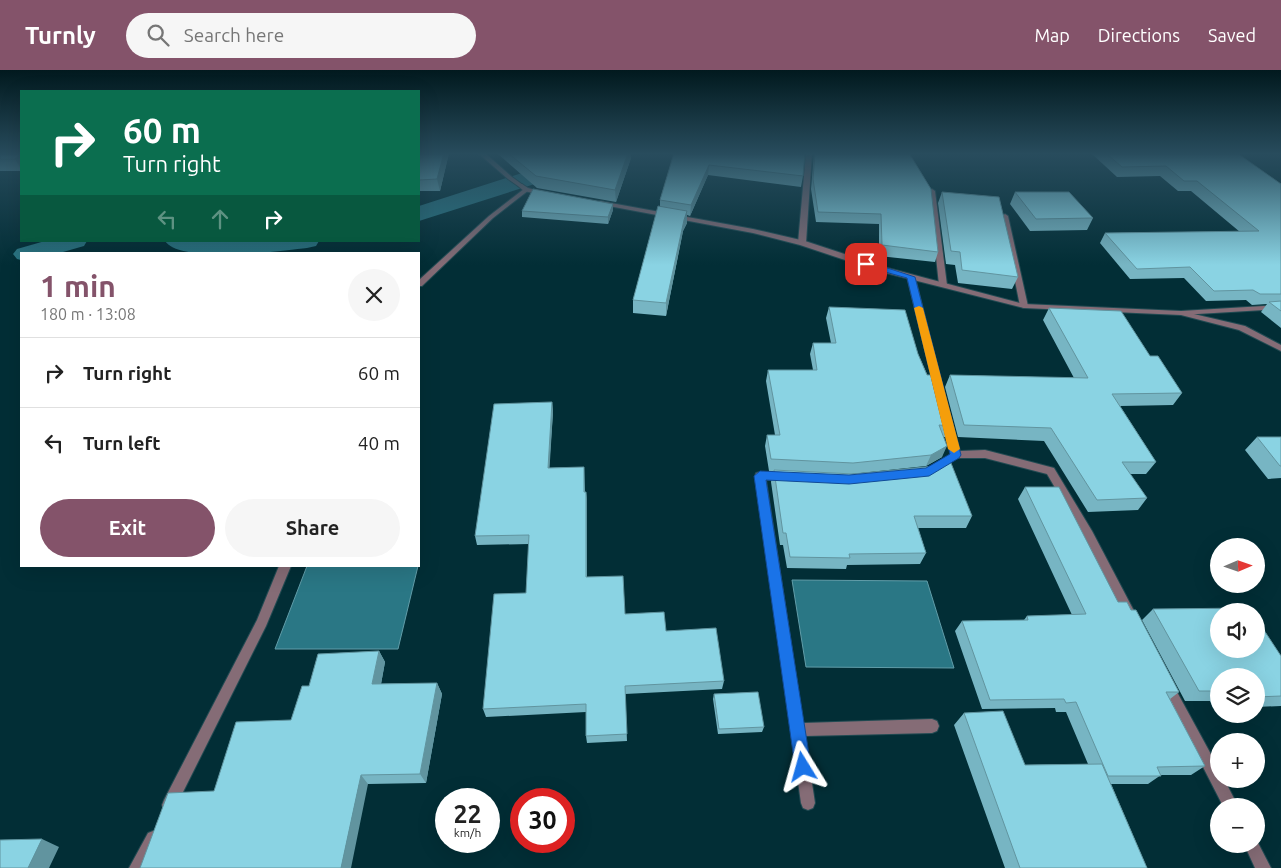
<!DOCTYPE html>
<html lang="en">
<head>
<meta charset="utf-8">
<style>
	:root { --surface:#fff; --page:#f6f6f6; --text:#222; --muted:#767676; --line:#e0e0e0; --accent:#84536a }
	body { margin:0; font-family:Ubuntu,sans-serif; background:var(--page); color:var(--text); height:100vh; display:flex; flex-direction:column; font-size:19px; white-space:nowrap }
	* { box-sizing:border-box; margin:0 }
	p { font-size:16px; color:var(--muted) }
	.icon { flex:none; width:28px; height:28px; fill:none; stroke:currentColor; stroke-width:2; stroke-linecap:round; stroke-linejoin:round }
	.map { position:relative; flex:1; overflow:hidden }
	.side { position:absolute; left:20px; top:182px; width:400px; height:315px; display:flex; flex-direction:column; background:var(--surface); border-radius:0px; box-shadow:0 5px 20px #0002 }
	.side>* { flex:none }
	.guide { position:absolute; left:20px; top:20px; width:400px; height:152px; border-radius:0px; box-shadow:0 5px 20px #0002; background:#0b6e4f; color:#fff; overflow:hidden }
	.needle { width:32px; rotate:88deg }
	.fabs { position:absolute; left:1210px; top:468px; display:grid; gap:10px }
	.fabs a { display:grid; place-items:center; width:55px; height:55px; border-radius:50%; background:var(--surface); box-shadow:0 5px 20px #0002; font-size:25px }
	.speed { position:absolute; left:435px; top:718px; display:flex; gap:10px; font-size:25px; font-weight:700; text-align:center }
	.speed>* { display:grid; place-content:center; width:65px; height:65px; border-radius:50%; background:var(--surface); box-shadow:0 5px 20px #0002; line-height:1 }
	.speed small { font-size:12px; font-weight:400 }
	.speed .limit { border:8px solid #d22; background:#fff; color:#111 }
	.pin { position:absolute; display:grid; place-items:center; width:42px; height:42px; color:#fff; margin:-21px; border-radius:10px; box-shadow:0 2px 8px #0006 }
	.me { position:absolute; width:55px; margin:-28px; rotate:352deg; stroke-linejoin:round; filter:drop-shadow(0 0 4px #0008) }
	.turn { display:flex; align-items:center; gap:18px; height:105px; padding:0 20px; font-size:22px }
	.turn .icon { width:65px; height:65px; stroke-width:2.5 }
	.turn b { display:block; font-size:35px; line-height:42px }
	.lanes { display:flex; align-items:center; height:48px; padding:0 20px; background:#0003; justify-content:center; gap:25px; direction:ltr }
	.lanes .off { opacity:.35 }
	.round { display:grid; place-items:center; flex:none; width:52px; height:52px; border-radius:26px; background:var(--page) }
	.headline { display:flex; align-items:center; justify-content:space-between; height:85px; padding:0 20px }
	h1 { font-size:30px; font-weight:600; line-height:38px; color:var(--accent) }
	.cta { display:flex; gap:10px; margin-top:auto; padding:10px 20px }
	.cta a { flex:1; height:58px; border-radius:30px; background:var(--accent); color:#fff; font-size:20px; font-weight:600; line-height:58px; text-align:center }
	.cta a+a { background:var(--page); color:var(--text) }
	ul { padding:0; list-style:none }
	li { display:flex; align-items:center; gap:15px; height:70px; padding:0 20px; border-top:1px solid var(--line) }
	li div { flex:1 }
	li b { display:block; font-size:19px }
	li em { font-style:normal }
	header { display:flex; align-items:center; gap:30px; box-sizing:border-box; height:70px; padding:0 25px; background:var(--accent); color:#fff }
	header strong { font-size:24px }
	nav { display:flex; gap:28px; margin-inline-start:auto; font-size:18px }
	.search { width:350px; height:45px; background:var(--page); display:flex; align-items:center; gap:12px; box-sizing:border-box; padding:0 18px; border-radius:28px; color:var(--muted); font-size:19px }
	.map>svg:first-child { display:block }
</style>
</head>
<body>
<header>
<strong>Turnly</strong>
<div class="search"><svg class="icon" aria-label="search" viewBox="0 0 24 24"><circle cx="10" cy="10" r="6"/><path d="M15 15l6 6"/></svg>Search here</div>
<nav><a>Map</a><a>Directions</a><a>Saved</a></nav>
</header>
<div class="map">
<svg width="1281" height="798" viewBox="0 0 1281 798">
	<rect width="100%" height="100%" fill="#022e36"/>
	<path fill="#2a7785" stroke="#619da9" d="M307,496H418L398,579H275Z
		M792,510L927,511L954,598L806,597Z"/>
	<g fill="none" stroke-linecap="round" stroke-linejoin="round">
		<path fill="#2a7785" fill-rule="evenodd" d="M557,83H579L566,104L419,151V136L550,94Z
			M45,171H87L84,176L56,184H21V190L17,189L13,184L17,179Z
			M165,171H319L316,176L307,178C280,181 180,194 165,171Z"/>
		<g stroke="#214a52" stroke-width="2">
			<path id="minor" d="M806,83H812L806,173L802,175L798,173Z
				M508,107H512L523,115L518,116L508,109Z
				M524,119L529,120L493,148L422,216H419V210L489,146Z
				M932,119L935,121L947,215L943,217L939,215L929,121Z
				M1005,144L1008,146L1028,236L1024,238L1020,236L1002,146Z
				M908,205H911L915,207L942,316L941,318H935L934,316L907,207Z
				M1281,235V239L1181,245L1177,243L1181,241Z
				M945,342L950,345L960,381L985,380L1054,398L1092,461L1133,539L1135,543L1133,547L1129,548L1125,547L1084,467L1047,404L985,388H953L940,345Z
				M760,402L785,403L789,404L790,407L789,410H766L803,653L932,649L937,651L939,656L937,661L932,663L805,666L815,733L813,738L808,740L803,738L801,733L755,406L756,403Z
				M279,496H291L266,556L174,740L169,742L164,740L162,735L164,730L257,550Z
				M1167,609L1171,611L1219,699V709H1224L1238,736H1223L1163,619L1161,615L1163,611Z
				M153,761L158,763L160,768L145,798H129L148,763Z
				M1256,769L1271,798H1255L1244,774H1256Z"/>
		</g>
		<g stroke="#214a52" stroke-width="2">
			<path id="tertiary" d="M478,83H485L512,107V109H508Z
				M518,114H522L528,118L546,123L543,125L524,121L518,116Z
				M600,131L753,159L805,171L884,197L1024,234L1181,241L1245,256L1281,275V281L1239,260L1181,245L1024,238L878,201L800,175L753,163L598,134V132Z"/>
		</g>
		<use href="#minor" fill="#856c76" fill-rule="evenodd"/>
		<use href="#tertiary" fill="#856c76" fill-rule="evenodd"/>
	</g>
	<path fill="#77b5c3" d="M0,83H21V101H0Z
		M419,83H449L440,121H419Z
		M497,83H631V88L616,132L537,118Z
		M674,83L803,106L801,117L708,105L690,146L687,145V153L683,161L666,246L633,243V230L660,136V130Z
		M814,83H909L938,182L935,192L879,186V154L816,152L811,119Z
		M1091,83H1237L1281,114V258L1261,242L1267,234L1252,235L1246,230L1206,231L1184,208L1130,209L1100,173L1105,163L1240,162L1191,121H1178L1160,106L1117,107Z
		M942,122L1018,207L1012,219L958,213L955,195L946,194L938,133Z
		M1015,122L1093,148L1087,160L1030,161L1010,134Z
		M613,140L608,154L522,147V141Z
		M829,237L918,284L950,356L945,367H944L942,387L926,396L851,404L972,446L966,458H918L926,483L920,494L847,495L846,499L787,498L783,475H780L771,412L773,401H769L765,376L767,365H775L766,311L768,300H813L810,284L813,273H831L826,248Z
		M1049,238L1150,286L1182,323L1173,335L1120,336L1156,392L1146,404H1130L1147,428L1138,440L1088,442L1044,371L958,367L945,317L950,305L1074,308L1043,250Z
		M552,332L553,342L549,398L584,397L585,422H586L587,431V507L625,544L666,561L724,611L722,619L625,624L627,671L587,673L586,666V642L486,647L483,639L526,523L529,474L477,475L475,466Z
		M1257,367H1281V408L1268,409L1245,380Z
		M1025,417L1118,532L1179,622L1170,629L1205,696L1191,705H1161L1148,714H1111L1147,798H1005L954,655L964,643L1025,695L1088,694L1066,642H1056L1055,638L982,639L955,561L962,551L1024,550L1027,546L1072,545L1018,429Z
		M1153,539L1281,586V636L1256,637V606H1219V638H1213L1210,631H1185L1142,550Z
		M379,581L385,592L381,614L437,613L442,624L426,713L368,714L214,721L291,650L309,616Z
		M714,624L764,657L762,662L718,664L713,629Z"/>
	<path fill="#61949f" d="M444,83H449L440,121L437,109Z
		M628,83H631V88L616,132L615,120Z
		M21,84V99L15,89Z
		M709,95L708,105L690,146L691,135Z
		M613,134V140L608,154V147Z
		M687,141V153L683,161L666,246V233L684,150Z
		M552,332L553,342L549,407L548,398Z
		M947,376L942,387L926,396L931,385Z
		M586,422L587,431L586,515Z
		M379,581L385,592L379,625L372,614Z
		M437,613L442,624L426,713L420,704Z
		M361,705L368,714L351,798H341Z
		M42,769L59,777L49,798H28Z"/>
	<path fill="#8ad3e3" stroke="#61949f" d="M0,83H21V84L15,89H0Z
		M419,83H444L437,109L419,110Z
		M508,83H628L615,120L536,106Z
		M674,83H805L803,106L709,95L691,135L660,130Z
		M815,83H909L931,119L938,182L882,175L881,144L818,142L813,109Z
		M1106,83H1237L1281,114V224H1260L1253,220L1214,221L1190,197L1137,199L1105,163L1259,161L1197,111H1184L1166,96L1122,97Z
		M533,119L613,134L608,147L522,141Z
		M942,122L999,127L1018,207L962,200L960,182L951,181Z
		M1015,122H1069L1093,148L1036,149Z
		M658,136L687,141L684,150L666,233L633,230Z
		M1281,231V241L1269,232Z
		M829,237L905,240L918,284L927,305H937L950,356L939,355L947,376L931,385L853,393L771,389L767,365H780L768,300H817L813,273H836Z
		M1049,238L1121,241L1150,286H1158L1182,323L1112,324L1156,392H1122L1147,428L1097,430L1051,358L964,355L950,305L1088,308Z
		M552,332L548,398L584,397V422H586V507L623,506L625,544L664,542L666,561L716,558L724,611L625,616L627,664L586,666V634L483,639L494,524L526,523L529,465L475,466L494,334Z
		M1257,367H1281V396H1280Z
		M949,388L972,446H914L926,483L849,484L850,488L790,487L786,463H783L774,400L853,404L935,396Z
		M1025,417H1059L1118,532H1127L1131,540H1136L1179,622H1166L1205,696L1157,697L1161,706H1108L1076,632L1066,633L1064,629L990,630L962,551L1028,550L1027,546L1086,544Z
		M1249,538L1251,541H1219V579H1256V548L1281,586V626L1256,627V606H1219V621H1199L1153,539Z
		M379,581L372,614L437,613L420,704L361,705L341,798H140L168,723L214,721L236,652L291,650L302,616H309L318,584Z
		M758,622L764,657L719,659L714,624Z
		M1003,641L1025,695L1102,694L1147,798H1020L964,643Z
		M42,769L28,798H0V770Z"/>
	<linearGradient id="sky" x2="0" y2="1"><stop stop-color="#01191e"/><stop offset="0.43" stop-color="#284c5d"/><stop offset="1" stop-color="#284c5d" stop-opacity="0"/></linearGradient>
	<rect width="1281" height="195" fill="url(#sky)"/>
	<path fill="#1a73e8" stroke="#114b97" d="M866,191L915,207L961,385L959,388L929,406L849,414L766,410L811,697L809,702L803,704L798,702L795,697L754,406L760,401L849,405L926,398L950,384L907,208L863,196V192Z"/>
	<path fill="#f59e0b" d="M919,236L923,238L960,379L954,383L948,379L914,238Z"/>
</svg>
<div class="fabs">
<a><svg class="needle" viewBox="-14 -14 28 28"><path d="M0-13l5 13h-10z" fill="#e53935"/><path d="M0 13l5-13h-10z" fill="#767676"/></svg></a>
<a><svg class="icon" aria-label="sound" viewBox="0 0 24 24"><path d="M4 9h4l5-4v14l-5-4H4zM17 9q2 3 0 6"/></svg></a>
<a><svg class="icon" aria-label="layers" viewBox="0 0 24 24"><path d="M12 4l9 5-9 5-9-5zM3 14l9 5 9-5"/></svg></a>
<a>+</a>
<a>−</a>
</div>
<div class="speed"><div>22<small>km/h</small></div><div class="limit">30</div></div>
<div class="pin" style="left:866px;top:194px;background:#d93025"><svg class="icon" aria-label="arrive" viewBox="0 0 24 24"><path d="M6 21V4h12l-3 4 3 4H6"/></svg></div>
<svg class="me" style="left:803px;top:697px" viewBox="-20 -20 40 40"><path d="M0-17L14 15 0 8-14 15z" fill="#1a73e8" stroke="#fff" stroke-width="4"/></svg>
<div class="guide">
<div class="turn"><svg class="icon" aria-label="right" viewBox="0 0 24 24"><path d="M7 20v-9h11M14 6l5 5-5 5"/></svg><div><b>60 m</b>Turn right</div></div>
<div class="lanes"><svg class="icon off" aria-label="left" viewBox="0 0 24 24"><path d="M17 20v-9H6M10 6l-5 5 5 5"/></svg><svg class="icon off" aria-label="ahead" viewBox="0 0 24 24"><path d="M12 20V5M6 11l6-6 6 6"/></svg><svg class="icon" aria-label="right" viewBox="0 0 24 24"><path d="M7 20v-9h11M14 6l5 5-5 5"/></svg></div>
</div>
<section class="side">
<div class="headline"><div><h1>1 min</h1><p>180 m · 13:08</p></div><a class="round"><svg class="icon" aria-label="close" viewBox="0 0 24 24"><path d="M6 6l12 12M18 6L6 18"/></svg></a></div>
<ul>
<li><svg class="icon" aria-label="right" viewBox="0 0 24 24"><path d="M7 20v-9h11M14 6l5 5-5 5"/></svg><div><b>Turn right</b></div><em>60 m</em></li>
<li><svg class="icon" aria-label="left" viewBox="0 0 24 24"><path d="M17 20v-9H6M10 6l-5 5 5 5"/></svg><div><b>Turn left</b></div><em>40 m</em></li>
</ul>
<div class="cta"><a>Exit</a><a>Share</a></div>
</section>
</div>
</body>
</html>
